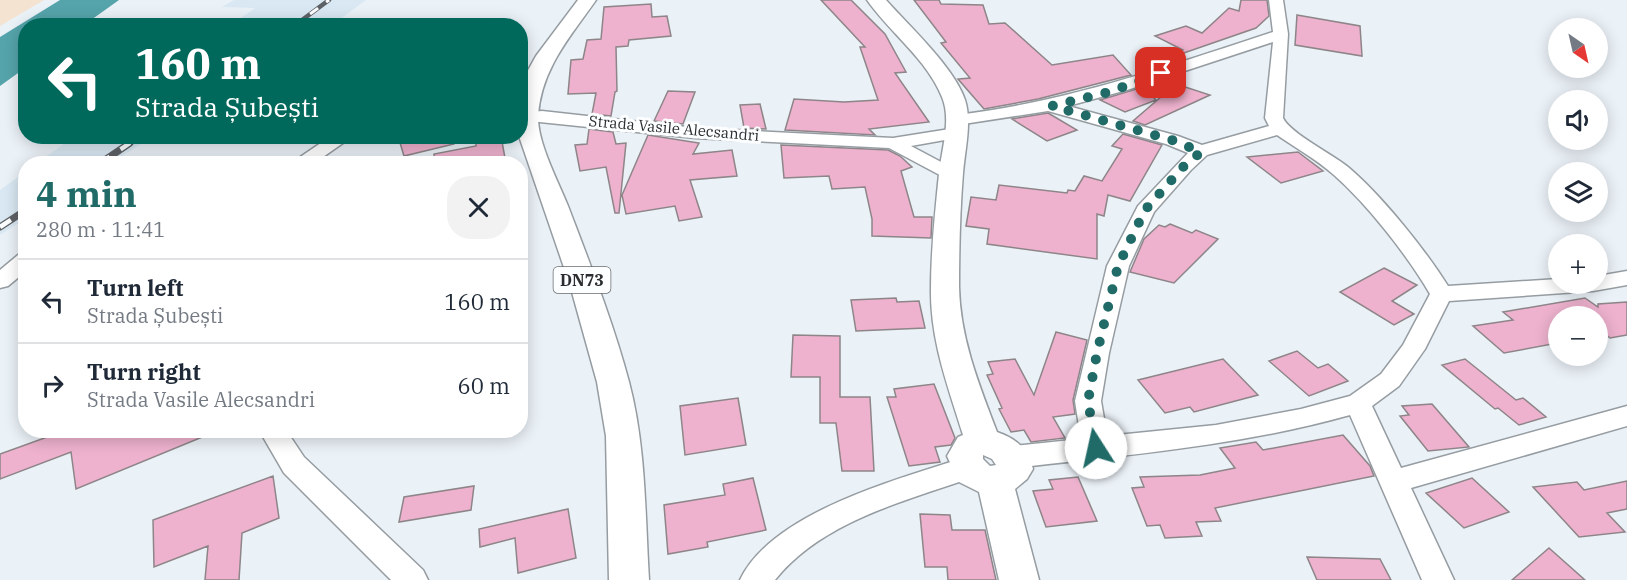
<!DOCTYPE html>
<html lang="en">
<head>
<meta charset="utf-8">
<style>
	:root { --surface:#fff; --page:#f2f2f3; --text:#1f2937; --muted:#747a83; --line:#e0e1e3; --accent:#206b68 }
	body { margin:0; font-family:"IBM Plex Serif",serif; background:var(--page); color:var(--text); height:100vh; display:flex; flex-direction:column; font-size:22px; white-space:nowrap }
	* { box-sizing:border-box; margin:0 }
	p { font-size:20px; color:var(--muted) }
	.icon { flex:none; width:33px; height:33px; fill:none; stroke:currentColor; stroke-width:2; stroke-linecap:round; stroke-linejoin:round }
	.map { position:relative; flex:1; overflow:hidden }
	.side { position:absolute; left:18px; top:156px; width:510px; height:282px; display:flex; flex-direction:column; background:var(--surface); border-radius:24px; box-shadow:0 3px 15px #0003 }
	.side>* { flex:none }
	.guide { position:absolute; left:18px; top:18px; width:510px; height:126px; border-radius:24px; box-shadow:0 3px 15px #0003; background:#00695c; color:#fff; overflow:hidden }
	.needle { width:39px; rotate:146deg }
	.fabs { position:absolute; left:1548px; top:18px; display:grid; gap:12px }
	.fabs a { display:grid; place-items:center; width:60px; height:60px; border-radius:50%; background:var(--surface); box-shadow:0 3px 15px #0003; font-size:30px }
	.pin { position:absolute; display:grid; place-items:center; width:51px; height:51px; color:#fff; margin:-26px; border-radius:12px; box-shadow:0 3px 9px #0006 }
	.me { position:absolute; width:66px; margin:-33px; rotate:350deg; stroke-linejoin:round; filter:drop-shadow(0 0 4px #0008) }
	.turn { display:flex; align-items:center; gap:21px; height:126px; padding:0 18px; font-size:27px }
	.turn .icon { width:78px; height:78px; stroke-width:2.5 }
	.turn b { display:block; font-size:42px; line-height:51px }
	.round { display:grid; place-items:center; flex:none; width:63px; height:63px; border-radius:24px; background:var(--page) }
	.headline { display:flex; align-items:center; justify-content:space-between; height:102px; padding:0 18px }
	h1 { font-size:36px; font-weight:700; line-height:45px; color:var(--accent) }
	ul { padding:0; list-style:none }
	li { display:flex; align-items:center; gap:18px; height:84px; padding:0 18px; border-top:2px solid var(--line) }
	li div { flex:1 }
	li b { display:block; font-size:22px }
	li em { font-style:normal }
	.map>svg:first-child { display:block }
</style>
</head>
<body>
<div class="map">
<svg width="1627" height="580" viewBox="0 0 1627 580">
	<rect width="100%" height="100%" fill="#eaf1f7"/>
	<path fill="#d9e8f3" d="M234,0H366L332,25H231L255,8L222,7Z
		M75,136H152V137L111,163H37Z
		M25,172V219L0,235V190Z"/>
	<path fill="#f4e3d1" d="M0,0H44L0,26Z"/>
	<path fill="#55a4ab" d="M60,0H119L84,25L26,26L25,68L0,86V37Z"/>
	<path fill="#eeb2ce" stroke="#8d8588" stroke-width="1.5" d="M821,0H851L885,34L906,72L895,73L929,122L869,129L875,135L785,130L794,99L844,102L878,100L860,47H865Z
		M914,0H939L941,4L983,5L989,24L1005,23L1052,65L1113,55L1131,75L1038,99L984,109L958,79L970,78L941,43L946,42Z
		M1241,0H1267L1269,16L1256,28L1178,55L1183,50L1155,36L1186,26L1202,33L1229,8L1239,11Z
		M651,4L652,17L667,16L671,36L629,40L628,46L616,47L617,91L615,92L611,116L592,114L596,93L568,94L571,60L583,59L587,40L601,39L604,7Z
		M1297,15L1360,26L1362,56L1295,45Z
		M1176,84L1210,95L1145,125L1133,121Z
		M1143,87L1156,100L1125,112L1100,100Z
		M668,91L695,92L683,124L654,121Z
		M760,104L766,129L744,128L740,105Z
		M1048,113L1077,130L1047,141L1012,119Z
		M589,129L613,132L616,144L626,143L619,213H615L606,167L580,171L575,145L587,144Z
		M1123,134L1162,145L1130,201L1108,195L1104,216L1097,214V259L987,244L989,229L966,226L971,197L996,200L999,185L1067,193L1068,190L1075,191L1084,176L1102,181L1122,149L1112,146Z
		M648,135L699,143L693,154L732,150L737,176L690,180L702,217L679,221L675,206L626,214L622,195Z
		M398,136H453L454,144L404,156Z
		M476,136H501L505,158L495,160L496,164H435L434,154L476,146Z
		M781,145L888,150L900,156L912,167L901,171L914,217H932L931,238L872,236V219L865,187L832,189L829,176L784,178Z
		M1298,152L1323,171L1281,183L1247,157Z
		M1170,224L1192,233L1196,230L1218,239L1174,283L1130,272L1144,239L1159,225L1165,227Z
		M1384,268L1417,285L1392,301L1414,314L1394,325L1340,292Z
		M896,298L897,302L919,301L925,328L856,331L851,300Z
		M1585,298L1598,307V304L1627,302V335L1610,338L1598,328V316H1558V343L1504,353L1473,326L1513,320L1503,312Z
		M1056,332L1087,340L1073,400L1075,414L1053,417L1065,438L1031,442L1024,430L1011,432L999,409L1002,408L987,375L993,374L988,362L1015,359L1034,395Z
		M793,335L840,336V397H870L874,471H842L836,423H820V377H791Z
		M1297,351L1318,368L1328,364L1348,381L1309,396L1269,361Z
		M1223,359L1258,395L1194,412L1190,407L1165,413L1138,380Z
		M1465,359L1516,400L1523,398L1546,417L1519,425L1498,408L1495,409L1442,365Z
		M934,384L955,438L951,445L935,447L940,462L909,466L887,397H896L894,389Z
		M738,398L746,445L685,455L680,406Z
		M1432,404L1469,447L1428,451L1400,416L1409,415L1402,406Z
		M48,430H217V431L76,489L71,452L0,479V454L50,436Z
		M1343,435L1370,466L1374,476L1215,508L1221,521L1196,522L1202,536L1165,538L1160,525L1147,526L1132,488L1144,487L1140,477L1200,475L1235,468L1220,448L1256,442L1263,450Z
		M273,476L279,518L242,533L239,580H205L208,546L154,567L153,520Z
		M1078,477L1097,521L1046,527L1033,491L1053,489L1049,480Z
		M753,478L766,530L707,542L708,547L668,554L664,505L725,495L723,484Z
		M1472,478L1509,512L1464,528L1426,493Z
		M1627,481V509L1607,513L1625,532L1579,537L1533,487L1577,482L1584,490Z
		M474,486L471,510L399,522L404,497Z
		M568,509L576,558L518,573L515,538L480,547L479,529Z
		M920,514L950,515L952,530H985L996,580H948L947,567H925Z
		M1549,548L1585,580H1512Z
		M1307,557L1380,559L1391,580H1317Z"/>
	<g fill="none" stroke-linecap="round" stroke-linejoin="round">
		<g stroke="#969da2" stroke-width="3">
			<path id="minor" d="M1269,0H1283L1288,34L1283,118C1290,133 1332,154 1348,167C1382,196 1424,248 1448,286L1558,279V284H1598V276L1627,271V285L1593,291L1449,301L1425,349L1399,386L1372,406L1401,468L1627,406V426L1411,488L1454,580H1422L1350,415C1240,446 1127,455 1013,468L1003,465L999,457L1003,449L1013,446L1081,439L1075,401L1107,266L1138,206L1188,153L1166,144L1048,111L957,125L951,124L948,120L951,116L957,115C1067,102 1169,66 1273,32ZM1273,42L1265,118L1269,126L1202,145L1178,136L1068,106L1127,90ZM1277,135C1296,148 1316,159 1334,175C1367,204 1408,256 1430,294L1403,345L1381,374L1350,396L1301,409L1216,425L1107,436L1101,401L1109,353L1129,266L1154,212L1191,170L1207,155Z
				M542,111L695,128L893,138L956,128L962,129L965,133L962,137L956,138L911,146L958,171L961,175L958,179L951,181L889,148L695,138L520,120L521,113Z
				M331,136H353L313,164H290Z
				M26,253V271L8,286L0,288V270L18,255Z
				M259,430H286L304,457L423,570L428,580H391L284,473Z
				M966,457L976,460L980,468L976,476C907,501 823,520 775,580H740C772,512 899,479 966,457Z"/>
		</g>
		<g stroke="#969da2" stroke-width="3">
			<path id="major" d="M578,0H596C570,37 541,69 538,116C537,142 558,181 568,206C590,264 613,322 629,382C646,446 645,514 649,580H609L606,436L597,382L570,285L519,136L520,98L526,74L536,56Z
				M867,0H886C909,26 954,67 965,100C972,122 965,149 963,173C960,210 959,249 959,287C960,338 979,385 997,432C1017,439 1027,448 1033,469L1027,479L1015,489L1039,580H999L979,492L959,482L947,456L958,437L963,435C948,386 930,340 931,288C931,251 935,212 939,174C941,151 952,120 942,97C926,58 891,34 867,0ZM983,455L992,459L996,465L990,466L983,459Z"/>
		</g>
		<use href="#minor" fill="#fff" fill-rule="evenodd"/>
		<use href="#major" fill="#fff" fill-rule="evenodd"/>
		<g stroke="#5e6266" stroke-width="4.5">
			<path id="rail-far1" d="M294,26L329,0
				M128,144L140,136"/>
		</g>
		<g stroke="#5e6266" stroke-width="7">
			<path id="rail" d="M99,164L130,143
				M0,227L26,210"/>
		</g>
		<use href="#rail-far1" stroke="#fcfeff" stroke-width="3" stroke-dasharray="10" stroke-linecap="butt"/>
		<use href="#rail" stroke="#fcfeff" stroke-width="4.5" stroke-dasharray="13" stroke-linecap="butt"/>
	</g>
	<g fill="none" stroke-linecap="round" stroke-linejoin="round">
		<path stroke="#206b68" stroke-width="10" stroke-dasharray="0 18" d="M1096,448L1088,401L1097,353L1118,266L1145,210L1184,166L1201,152L1172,140L1052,106L1109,92L1161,73"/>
	</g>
	<g text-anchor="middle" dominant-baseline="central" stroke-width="6" stroke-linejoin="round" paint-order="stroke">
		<g font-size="15" fill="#2b2e30" stroke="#fcfeff">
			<text transform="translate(674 128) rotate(5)">Strada Vasile Alecsandri</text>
		</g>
		<rect fill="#fcfeff" stroke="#6a6c6e" stroke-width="1.5" x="553.5" y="267" width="57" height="26" rx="4.5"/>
		<g font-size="16" font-weight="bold" fill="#2b2e30">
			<text x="582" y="280">DN73</text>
		</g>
	</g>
</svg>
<div class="fabs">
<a><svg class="needle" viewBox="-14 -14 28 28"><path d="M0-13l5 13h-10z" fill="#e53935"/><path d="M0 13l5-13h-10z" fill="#747a83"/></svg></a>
<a><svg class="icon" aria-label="sound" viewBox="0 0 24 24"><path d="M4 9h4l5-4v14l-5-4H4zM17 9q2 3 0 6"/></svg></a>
<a><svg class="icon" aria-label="layers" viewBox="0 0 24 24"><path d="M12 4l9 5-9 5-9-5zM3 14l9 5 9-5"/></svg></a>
<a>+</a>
<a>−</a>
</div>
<div class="pin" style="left:1161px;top:73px;background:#d93025"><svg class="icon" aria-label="arrive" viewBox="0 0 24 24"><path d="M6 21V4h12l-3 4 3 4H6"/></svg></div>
<svg class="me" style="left:1096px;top:448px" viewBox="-20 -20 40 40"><circle r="19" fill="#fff"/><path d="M0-13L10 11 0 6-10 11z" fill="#206b68"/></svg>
<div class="guide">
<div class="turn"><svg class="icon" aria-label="left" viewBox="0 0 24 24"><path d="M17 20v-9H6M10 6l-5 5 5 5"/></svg><div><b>160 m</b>Strada Șubești</div></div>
</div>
<section class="side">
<div class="headline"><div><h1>4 min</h1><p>280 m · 11:41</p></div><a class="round"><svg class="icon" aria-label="close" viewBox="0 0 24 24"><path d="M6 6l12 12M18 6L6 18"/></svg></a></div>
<ul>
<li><svg class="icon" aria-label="left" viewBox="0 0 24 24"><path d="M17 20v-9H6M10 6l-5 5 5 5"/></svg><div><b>Turn left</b><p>Strada Șubești</p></div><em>160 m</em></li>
<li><svg class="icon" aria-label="right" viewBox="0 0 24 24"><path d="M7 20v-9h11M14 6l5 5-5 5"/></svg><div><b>Turn right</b><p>Strada Vasile Alecsandri</p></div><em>60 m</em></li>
</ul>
</section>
</div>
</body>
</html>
